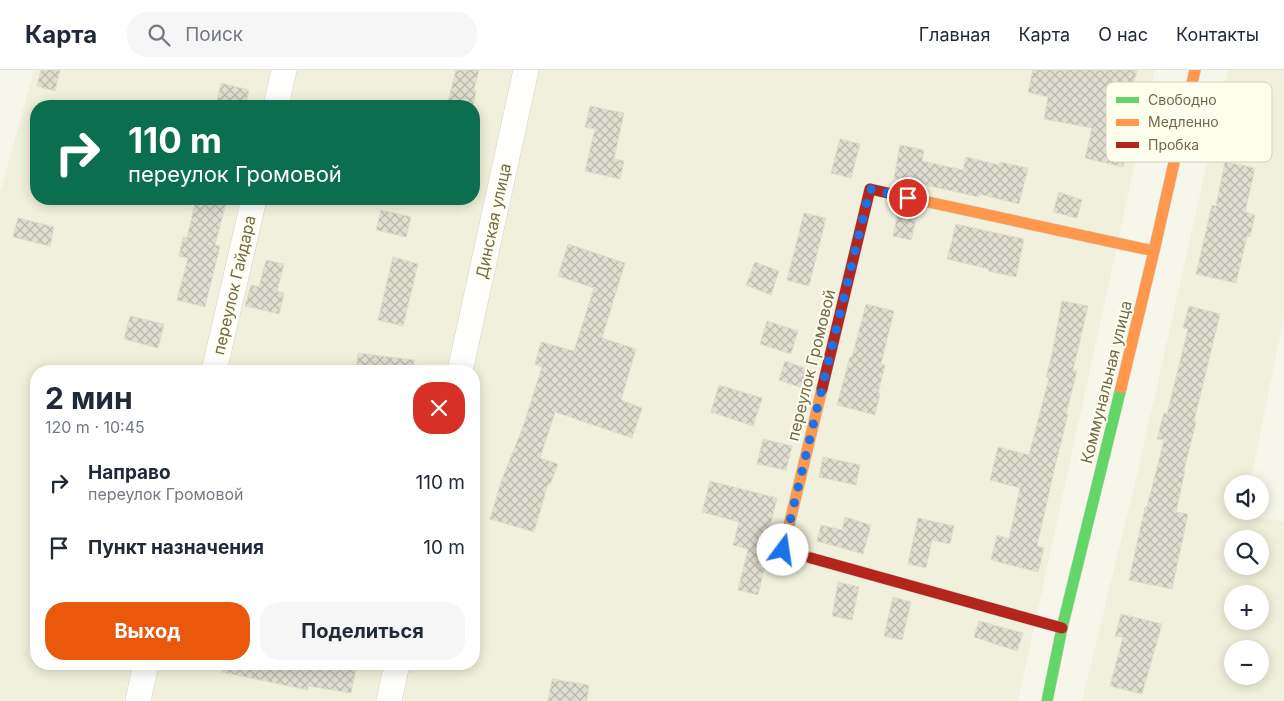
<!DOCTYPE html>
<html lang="ru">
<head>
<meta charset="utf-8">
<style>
	:root { --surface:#fff; --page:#f6f6f7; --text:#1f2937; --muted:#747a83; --line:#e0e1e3; --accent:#ea580c }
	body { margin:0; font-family:Inter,sans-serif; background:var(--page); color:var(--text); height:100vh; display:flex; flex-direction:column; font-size:19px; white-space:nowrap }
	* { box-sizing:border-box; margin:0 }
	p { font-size:16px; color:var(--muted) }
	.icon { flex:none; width:28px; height:28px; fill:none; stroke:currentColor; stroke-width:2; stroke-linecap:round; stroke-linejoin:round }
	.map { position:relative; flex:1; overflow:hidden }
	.side { position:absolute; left:30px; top:295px; width:450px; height:305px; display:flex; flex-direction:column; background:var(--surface); border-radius:20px; box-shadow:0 2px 12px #0003 }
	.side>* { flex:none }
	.hud { position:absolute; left:30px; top:30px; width:450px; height:105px; border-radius:20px; box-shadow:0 2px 12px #0003; background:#0b6e4f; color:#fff; overflow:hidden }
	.controls { position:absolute; left:1224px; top:405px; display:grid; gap:10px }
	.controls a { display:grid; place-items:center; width:45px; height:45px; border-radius:50%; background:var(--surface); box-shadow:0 2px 12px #0003; font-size:25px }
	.pin { position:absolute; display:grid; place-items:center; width:42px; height:42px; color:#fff; margin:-21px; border:2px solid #fff; border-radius:50%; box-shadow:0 1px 5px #0007 }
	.me { position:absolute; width:55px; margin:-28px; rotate:14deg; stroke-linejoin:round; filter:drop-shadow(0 0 4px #0008) }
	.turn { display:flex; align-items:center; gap:18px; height:105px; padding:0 15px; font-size:22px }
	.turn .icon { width:65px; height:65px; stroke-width:2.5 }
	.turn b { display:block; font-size:35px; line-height:42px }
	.round { display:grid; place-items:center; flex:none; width:52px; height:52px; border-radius:20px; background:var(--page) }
	.overview { display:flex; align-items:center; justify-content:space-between; height:85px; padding:0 15px }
	h1 { font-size:30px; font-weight:700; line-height:38px }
	.button { display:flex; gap:10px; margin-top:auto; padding:10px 15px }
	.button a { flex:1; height:58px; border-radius:20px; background:var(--accent); color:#fff; font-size:20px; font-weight:700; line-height:58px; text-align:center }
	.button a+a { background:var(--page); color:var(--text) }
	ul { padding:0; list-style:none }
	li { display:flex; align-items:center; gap:15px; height:65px; padding:0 15px }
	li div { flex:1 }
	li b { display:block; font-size:19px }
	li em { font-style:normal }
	header { display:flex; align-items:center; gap:30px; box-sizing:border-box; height:70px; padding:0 25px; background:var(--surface); border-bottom:1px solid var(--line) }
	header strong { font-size:24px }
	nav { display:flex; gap:28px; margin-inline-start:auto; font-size:18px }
	.search { width:350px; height:45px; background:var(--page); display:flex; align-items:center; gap:12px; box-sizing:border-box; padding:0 18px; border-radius:20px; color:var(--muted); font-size:19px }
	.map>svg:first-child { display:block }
</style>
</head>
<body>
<header>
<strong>Карта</strong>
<div class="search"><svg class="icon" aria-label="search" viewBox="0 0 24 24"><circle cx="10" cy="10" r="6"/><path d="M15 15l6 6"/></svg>Поиск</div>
<nav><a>Главная</a><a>Карта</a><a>О нас</a><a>Контакты</a></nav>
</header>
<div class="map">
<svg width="1284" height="631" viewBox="0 0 1284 631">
	<defs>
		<pattern id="building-cross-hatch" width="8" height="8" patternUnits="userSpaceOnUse" patternTransform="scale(1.25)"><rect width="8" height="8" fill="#e0ded0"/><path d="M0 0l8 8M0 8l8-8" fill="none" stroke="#bab8ab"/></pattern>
	</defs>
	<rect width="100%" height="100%" fill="#f6f6eb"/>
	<path fill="#f1f0dc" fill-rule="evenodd" d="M34,0H1155L1018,631H0V123ZM36,36H474V129H36ZM36,301H474V594H36Z
		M1228,0H1284V246L1250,414H1232V441H1245L1244,446L1284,451V631H1082L1137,405ZM1232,469H1260V496H1232ZM1232,524H1260V551H1232ZM1232,579H1260V606H1232Z"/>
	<path fill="url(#building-cross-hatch)" stroke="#dfdccd" d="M41,0H60L55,21L37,16Z
		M456,0H479L474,20L476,21L473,36H447Z
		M1033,0H1137L1120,69L1129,71L1123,97L1085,88L1092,58L1044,49L1048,27L1028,22Z
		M221,13L249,20L245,36H216Z
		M590,36L624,43L614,89L624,91L620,109L585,101L595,59L585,57Z
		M840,69L860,74L851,108L831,103Z
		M900,75L924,80L922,91L963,100L966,87L999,95L1000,92L1028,98L1019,134L979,124V127L894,108Z
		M1225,92L1255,98L1245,142L1255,145L1250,167L1247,166L1236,213L1196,204L1212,135L1216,136Z
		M1059,122L1082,130L1077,148L1053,142Z
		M196,129H227L215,175L220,176L205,237L177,230L188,188L179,186L183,167L187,168Z
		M381,140L411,147L406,167L376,160Z
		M898,141L917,145L911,170L893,166Z
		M804,143L826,148L809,216L787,210Z
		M18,148L54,157L50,176L13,167Z
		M956,154L1024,169L1016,207L988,201L989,199L947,189Z
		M568,174L625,193L602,268L636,279L621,330L642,338L632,368L555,342L540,388L558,394L550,415L548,414L534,462L490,449L501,412L524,354L542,297L535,294L541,272L574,281L594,218L558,206Z
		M393,187L418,194L403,256L378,250Z
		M266,190L284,194L277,221L284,223L279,244L245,236L251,215L259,217Z
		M755,192L779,201L771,225L746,215Z
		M1062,231L1088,236L1073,300L1077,301L1066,344H1068L1056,392L1037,476L1044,478L1038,502L991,490L997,465L1009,469L1020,418L990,410L998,377L1029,385L1049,308L1046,307L1052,284Z
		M866,234L894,241L881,294L885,295L878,323L880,324L875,345L837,335L850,287H852Z
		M1189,236L1220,244L1194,351L1196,352L1184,400H1185L1176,442L1188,444L1172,519L1129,510L1145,437H1147L1164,370L1157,369L1164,343L1167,344L1188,259L1183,258Z
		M130,246L164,254L158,278L124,269Z
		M767,251L798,261L791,284L760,274Z
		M358,283L414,290L413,301H356Z
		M785,291L810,300L805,319L779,310Z
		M719,315L762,328L753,356L711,342Z
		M763,369L792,376L786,400L757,394Z
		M823,387L860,395L856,415L819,407Z
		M710,411L777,428L760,498L764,499L758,525L738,520L748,479L733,475L739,452L702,442Z
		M845,447L871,455L863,484L817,471L821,455L842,460Z
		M918,448L954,456L950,474L932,470L926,498L908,494Z
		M838,512L859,517L852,550L832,546Z
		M893,527L911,532L902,570L884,566Z
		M1121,544L1162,554L1142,624L1110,616L1123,567L1115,566Z
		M979,551L1023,563L1017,581L974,567Z
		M223,594H357L351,623L308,616V620L222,602Z
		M552,609L589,615L587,631H548Z"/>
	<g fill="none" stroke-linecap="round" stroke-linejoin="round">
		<g stroke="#d3d1c6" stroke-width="26">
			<path id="street" d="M276,36L284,0
				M214,301L254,129
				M460,301L526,0
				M138,631L146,594
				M389,631L397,594"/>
		</g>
		<g stroke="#d3d1c5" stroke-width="12">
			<path id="fast" d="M1047,631L1062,558L1121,318"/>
		</g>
		<g stroke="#d3d1c5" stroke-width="12">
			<path id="slow" d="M919,130L1154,181
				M1121,318L1154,181L1195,0
				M811,488L783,480L822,319"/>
		</g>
		<g stroke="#d3d1c5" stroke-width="12">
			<path id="jam" d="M822,319L870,119L919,130
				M811,488L1062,558"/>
		</g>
		<use href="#street" stroke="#fefefc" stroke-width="25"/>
		<use href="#fast" stroke="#63d668" stroke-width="11"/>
		<use href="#slow" stroke="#ff974d" stroke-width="11"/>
		<use href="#jam" stroke="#b3261e" stroke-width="11"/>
	</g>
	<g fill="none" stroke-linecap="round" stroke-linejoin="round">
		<path stroke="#1a73e8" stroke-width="9" stroke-dasharray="0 16.2" d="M783,480L870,119L908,128"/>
	</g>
	<g text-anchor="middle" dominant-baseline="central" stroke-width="4" stroke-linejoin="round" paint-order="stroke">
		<g font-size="16" fill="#736a4c" stroke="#fefeec">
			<text transform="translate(493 151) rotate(-78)">Динская улица</text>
			<text transform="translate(234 215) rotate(-77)">переулок Гайдара</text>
			<text transform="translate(811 295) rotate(-76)">переулок Громовой</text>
			<text transform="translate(1106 312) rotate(-76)">Коммунальная улица</text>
		</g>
	</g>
	<rect x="1106" y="12" width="166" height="80" rx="8" fill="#fefeec" stroke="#d4d2bc" stroke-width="1"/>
	<rect x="1116" y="27" width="23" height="6" fill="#63d668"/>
	<rect x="1116" y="49" width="23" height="7" fill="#ff974d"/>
	<rect x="1116" y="72" width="23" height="6" fill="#b3261e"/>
	<g font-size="14" fill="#736a4c">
		<text x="1148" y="35">Свободно</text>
		<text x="1148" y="57">Медленно</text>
		<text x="1148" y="80">Пробка</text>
	</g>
</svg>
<div class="controls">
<a><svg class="icon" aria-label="sound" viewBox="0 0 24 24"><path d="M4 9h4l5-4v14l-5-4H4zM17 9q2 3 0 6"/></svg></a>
<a><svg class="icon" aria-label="search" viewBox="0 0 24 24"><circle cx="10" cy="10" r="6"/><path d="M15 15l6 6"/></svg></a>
<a>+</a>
<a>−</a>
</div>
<div class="pin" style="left:908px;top:128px;background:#d93025"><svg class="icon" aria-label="arrive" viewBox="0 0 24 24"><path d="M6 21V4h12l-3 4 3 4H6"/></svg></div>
<svg class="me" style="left:783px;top:480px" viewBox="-20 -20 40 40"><circle r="19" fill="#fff"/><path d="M0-13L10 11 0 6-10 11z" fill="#1a73e8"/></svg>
<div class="hud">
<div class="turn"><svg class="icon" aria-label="right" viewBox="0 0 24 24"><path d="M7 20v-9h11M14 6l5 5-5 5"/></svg><div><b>110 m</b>переулок Громовой</div></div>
</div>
<section class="side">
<div class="overview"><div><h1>2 мин</h1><p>120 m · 10:45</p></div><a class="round" style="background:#d93025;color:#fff"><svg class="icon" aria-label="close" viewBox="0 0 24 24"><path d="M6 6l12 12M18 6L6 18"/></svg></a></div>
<ul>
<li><svg class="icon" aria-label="right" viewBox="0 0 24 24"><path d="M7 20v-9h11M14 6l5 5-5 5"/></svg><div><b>Направо</b><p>переулок Громовой</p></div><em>110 m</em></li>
<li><svg class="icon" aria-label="arrive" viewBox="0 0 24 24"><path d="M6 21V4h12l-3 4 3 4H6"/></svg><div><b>Пункт назначения</b></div><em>10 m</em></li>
</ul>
<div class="button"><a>Выход</a><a>Поделиться</a></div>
</section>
</div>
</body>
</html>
